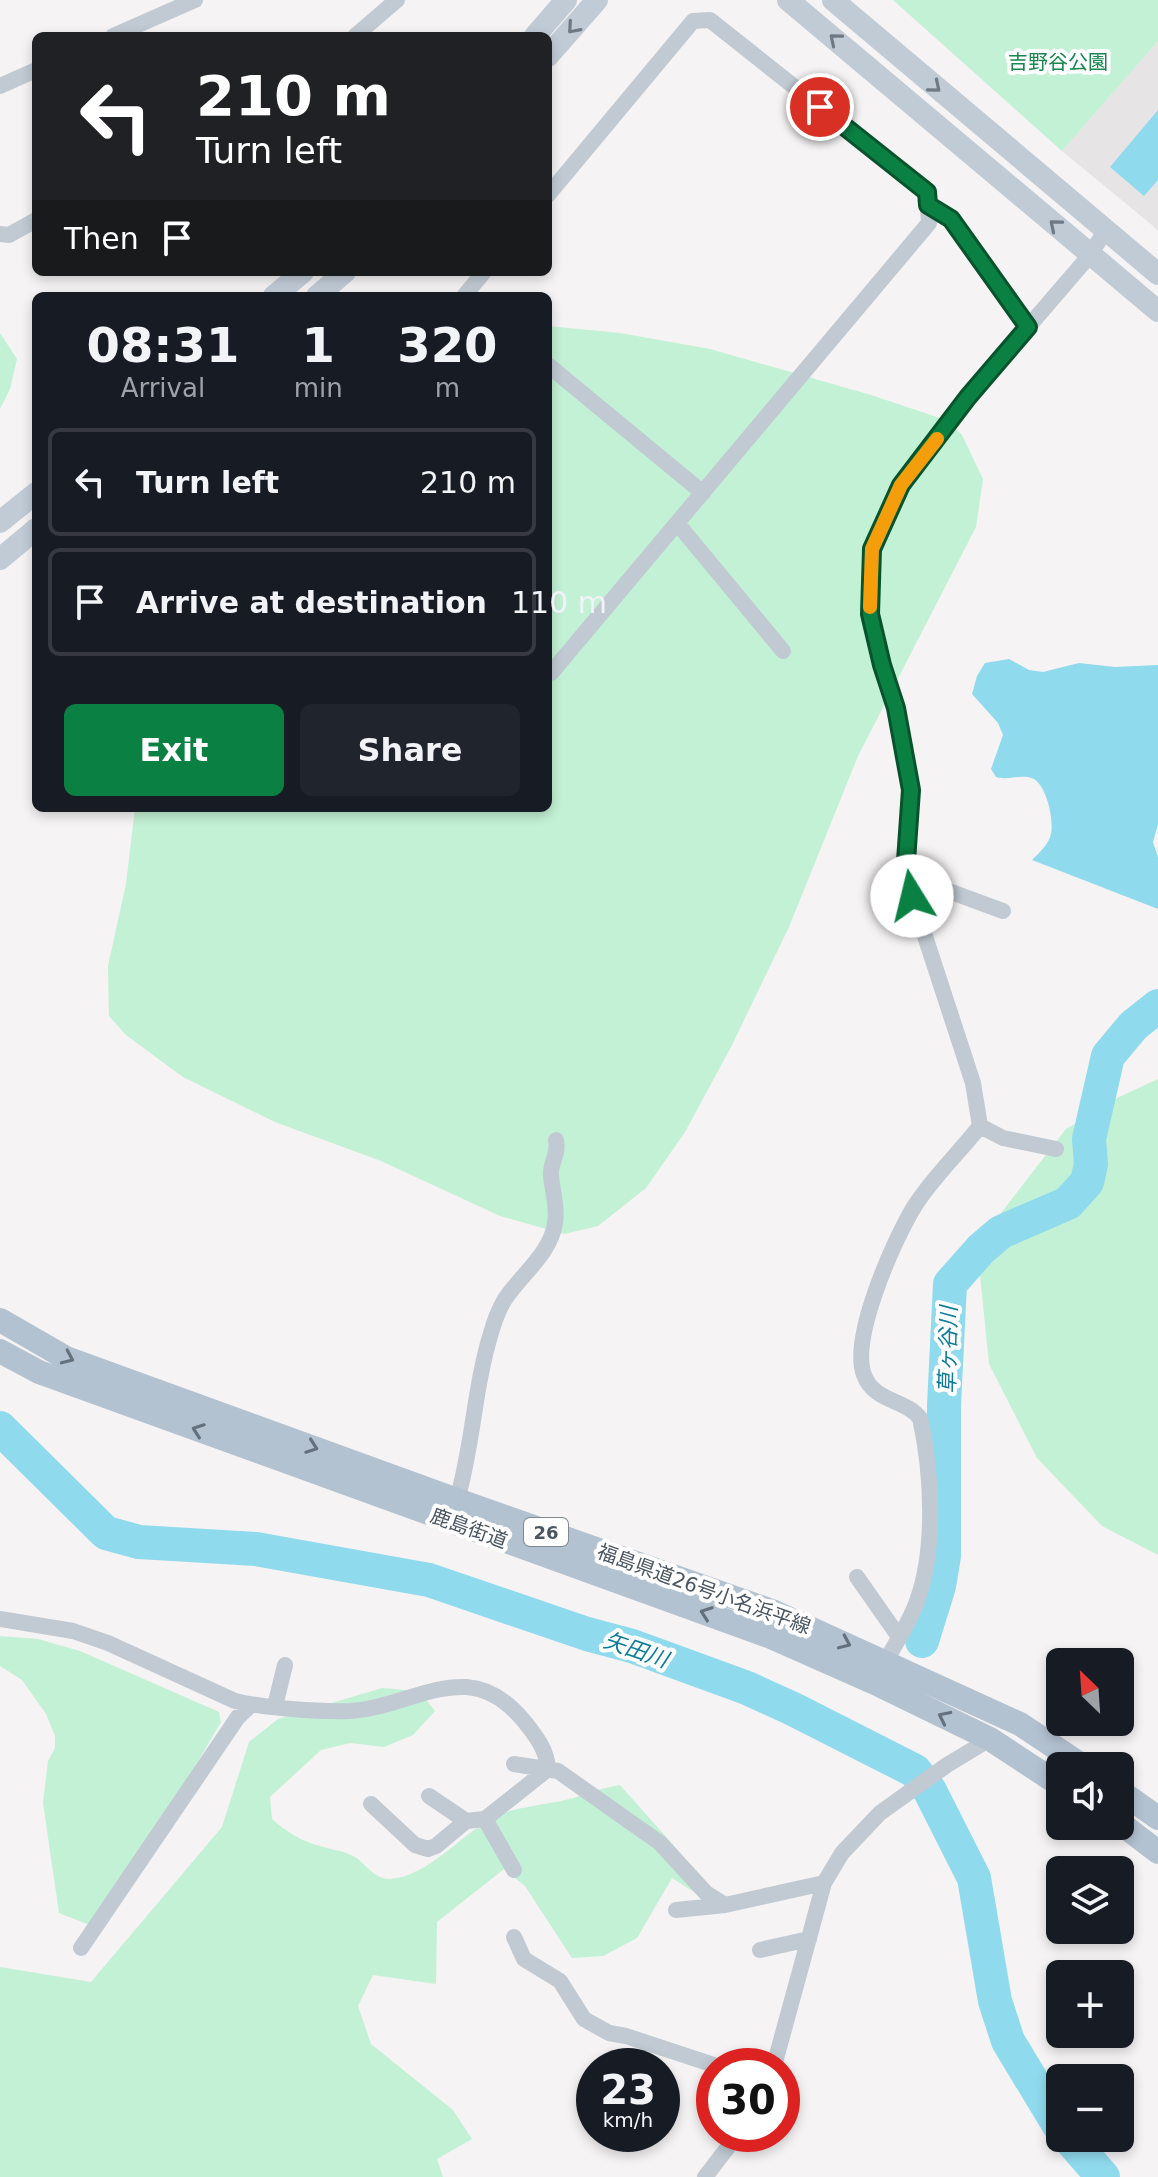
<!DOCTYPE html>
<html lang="en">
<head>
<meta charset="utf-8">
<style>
	:root { --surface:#171b24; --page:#20242c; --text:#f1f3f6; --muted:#9ea1a6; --line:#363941; --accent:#0b8043 }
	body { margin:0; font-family:"DejaVu Sans","Noto Sans JP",sans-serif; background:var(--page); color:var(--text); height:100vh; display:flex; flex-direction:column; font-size:30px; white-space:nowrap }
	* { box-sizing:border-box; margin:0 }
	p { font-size:26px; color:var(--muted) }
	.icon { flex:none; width:44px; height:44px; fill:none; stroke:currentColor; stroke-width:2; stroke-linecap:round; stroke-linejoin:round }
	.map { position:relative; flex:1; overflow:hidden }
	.drawer { position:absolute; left:32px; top:292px; width:520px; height:520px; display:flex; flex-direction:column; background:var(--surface); border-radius:12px; box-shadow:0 4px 12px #0003 }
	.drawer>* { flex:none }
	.top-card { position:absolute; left:32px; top:32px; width:520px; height:244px; border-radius:12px; box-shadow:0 4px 12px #0003; background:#202124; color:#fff; overflow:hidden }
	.needle { width:52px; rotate:335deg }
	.tools { position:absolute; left:1046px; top:1648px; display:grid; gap:16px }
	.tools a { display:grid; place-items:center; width:88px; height:88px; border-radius:12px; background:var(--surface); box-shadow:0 4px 12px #0003; font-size:40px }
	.speed { position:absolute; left:576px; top:2048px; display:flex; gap:16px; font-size:40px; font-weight:700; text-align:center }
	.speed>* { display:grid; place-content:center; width:104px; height:104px; border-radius:50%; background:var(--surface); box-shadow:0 4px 12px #0003; line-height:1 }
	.speed small { font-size:20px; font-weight:400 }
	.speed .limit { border:12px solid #d22; background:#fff; color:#111 }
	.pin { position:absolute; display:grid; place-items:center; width:68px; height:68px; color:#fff; margin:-34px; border:4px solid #fff; border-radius:50%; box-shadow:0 2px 8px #0007 }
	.me { position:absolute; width:88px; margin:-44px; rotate:351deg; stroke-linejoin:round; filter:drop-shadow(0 0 6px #0008) }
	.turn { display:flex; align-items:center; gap:28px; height:168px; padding:0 32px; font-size:36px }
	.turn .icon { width:104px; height:104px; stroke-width:2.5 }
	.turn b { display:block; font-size:56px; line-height:68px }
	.then { display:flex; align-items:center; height:76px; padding:0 32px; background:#0003; gap:16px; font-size:30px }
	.eta { display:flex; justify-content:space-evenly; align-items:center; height:136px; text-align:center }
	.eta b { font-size:48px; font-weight:600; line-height:56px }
	.cta { display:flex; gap:16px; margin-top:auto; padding:16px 32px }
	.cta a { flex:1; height:92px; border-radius:12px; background:var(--accent); color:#fff; font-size:32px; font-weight:600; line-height:92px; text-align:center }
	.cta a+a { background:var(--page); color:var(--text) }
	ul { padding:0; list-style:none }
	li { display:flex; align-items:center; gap:24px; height:108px; margin:0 16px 12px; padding:0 16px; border:4px solid var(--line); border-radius:12px }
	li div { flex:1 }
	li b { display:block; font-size:30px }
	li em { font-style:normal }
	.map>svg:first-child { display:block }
</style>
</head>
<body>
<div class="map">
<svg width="1158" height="2177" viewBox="0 0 1158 2177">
	<rect width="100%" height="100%" fill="#f5f3f3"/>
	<path fill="#e6e4e5" d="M1158,41V230L1062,151Z"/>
	<path fill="#c3f1d5" d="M893,0H1158V41L1062,151Z
		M548,326L620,333L710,349L871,395L949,421L962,435L983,479L976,527L858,756L789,927L731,1047L685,1132L646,1188L598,1226L564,1234L500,1216L381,1161L275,1122L183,1077L126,1035L109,1016L108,966L126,884L135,808H548Z
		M0,333L17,359L10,389L0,409Z
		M1158,1079V1555L1102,1526L1037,1458L989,1364L980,1275L1001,1213L1066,1129L1119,1097Z
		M0,1636L38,1639L80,1651L219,1712L221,1722L106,1919L87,1924L59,1913L43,1803L48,1761L55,1748V1736L46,1714L22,1680L0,1666Z
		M382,1688L419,1691L435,1711L413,1735L384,1747L350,1743L321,1750L270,1797L272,1819C287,1832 301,1841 320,1846C332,1850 343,1850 355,1857C367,1865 374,1879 390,1879C430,1877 467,1827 501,1814C520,1807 541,1805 561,1801C581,1797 599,1788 620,1785L699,1874L705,1899L672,1878L637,1938L603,1956L572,1958L525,1886L504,1869L437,1922L436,1984L373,1975L358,2006L371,2044L453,2110L472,2139L437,2159L443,2177H0V1967L91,1982L222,1827L249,1742L278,1719Z"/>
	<path fill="#90daee" d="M1158,110V180L1144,196L1110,167Z
		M1009,659L1029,670L1043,672L1079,663L1115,667L1158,665V824L1153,842L1158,857V909L1032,860C1039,853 1049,844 1051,834C1054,820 1047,787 1034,779C1023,773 1008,781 996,777L991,769L1003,735L998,723L972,694L977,676L985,663Z"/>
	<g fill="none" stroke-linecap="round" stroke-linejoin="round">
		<path stroke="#90daee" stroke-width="34" d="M0,1428L106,1533L139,1542L256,1549L429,1580L587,1634L632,1646L747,1688L793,1709L915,1771L930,1791L974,1878L995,2001L1008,2041L1060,2127
			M922,1641L939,1586L944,1556V1405L950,1284L981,1249L1001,1232L1068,1203L1087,1182L1091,1164L1089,1139L1108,1056L1133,1026L1158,1006
			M1069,2138L1103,2177"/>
		<path stroke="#c1cad2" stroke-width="16" d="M113,36L195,0
			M355,36L397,0
			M0,86L36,70
			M548,195L693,21L710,20L927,192L929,223L551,673H548
			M928,205L951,219L1028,327
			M0,234L9,235L36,220
			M464,296L484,272
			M548,365L703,493
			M677,523L783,651
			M905,875L1003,911
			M980,1126L1003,1138L1056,1149
			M457,1500C473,1446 474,1388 491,1333C494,1322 499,1309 505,1299C521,1275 551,1253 555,1223C558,1207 552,1191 551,1175C550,1162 559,1155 556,1140
			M857,1577L899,1637
			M0,1619L73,1631L108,1643L235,1701C264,1708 319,1712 350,1711C416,1707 468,1653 524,1721C536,1736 547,1750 548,1769L485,1819L466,1821L436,1846L428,1849L415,1845L371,1804
			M886,1661C896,1642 910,1622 917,1601C936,1549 932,1472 920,1418C905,1399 874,1402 864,1375C850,1338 894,1240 914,1207C932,1178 959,1153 980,1126L973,1083L905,875L911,790L896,708L882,665L870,614L872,549L901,485L968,397L1090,255L1105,231
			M275,1706L285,1665
			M514,1764L558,1771L660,1843L706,1893L725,1905
			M429,1796L466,1821
			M485,1819L514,1870
			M676,1910L725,1905L824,1883
			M514,1937L524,1959L560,1981L584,2019L609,2033L626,2036L717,2066
			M81,1948L238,1717L251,1705
			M760,1950L809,1939
			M774,2066L824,1883L842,1853L880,1813L947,1765L990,1739
			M705,2177L738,2134"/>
		<path stroke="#c1cbd6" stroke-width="22" d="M788,0L1158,311
			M833,0L1158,274
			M535,36L566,0
			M548,56L597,0
			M274,296L303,272
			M317,296L345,272
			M0,522L36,493
			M0,559L36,529"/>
		<path stroke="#b3c2d1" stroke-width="24" d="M0,1320L66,1358L457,1500L772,1611L1020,1724L1083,1766
			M0,1351L39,1372L771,1637L875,1683L990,1739L1060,1785
			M1120,1791L1158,1818
			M1120,1823L1158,1852"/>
	</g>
	<defs><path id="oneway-chevron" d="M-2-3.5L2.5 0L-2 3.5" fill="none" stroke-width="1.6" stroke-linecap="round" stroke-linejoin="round" transform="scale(2)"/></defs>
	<g stroke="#6e7984">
		<use href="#oneway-chevron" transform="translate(573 28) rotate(131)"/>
		<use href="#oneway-chevron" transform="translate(835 39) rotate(-140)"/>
		<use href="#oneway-chevron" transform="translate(935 87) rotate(40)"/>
		<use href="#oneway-chevron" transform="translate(1055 225) rotate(-140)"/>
	</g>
	<g stroke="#64717d">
		<use href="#oneway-chevron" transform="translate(68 1358) rotate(24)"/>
		<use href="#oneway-chevron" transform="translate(198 1430) rotate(-160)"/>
		<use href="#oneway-chevron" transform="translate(312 1447) rotate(20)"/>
		<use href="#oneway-chevron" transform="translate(706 1613) rotate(-160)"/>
		<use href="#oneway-chevron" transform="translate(845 1643) rotate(24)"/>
		<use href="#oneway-chevron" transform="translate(944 1717) rotate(-154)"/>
	</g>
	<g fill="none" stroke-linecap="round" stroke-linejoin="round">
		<g stroke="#07532c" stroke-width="20">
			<path id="route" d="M820,107L927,192L928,205L951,219L1028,327L968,397L901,485L872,549L870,614L882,665L896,708L911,790L905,875L912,896"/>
		</g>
		<use href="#route" stroke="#0b8043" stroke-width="14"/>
		<path stroke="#f59e0b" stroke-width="14" d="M870,607L872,549L901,485L937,439"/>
	</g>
	<g text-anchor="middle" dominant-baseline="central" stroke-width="8" stroke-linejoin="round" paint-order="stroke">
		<rect fill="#fff" stroke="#808990" stroke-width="2" x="524" y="1518" width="44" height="28" rx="6"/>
		<g font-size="18" font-weight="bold" fill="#4a5661">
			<text x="546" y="1532">26</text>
		</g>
		<g font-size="20" fill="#17864f" stroke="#fff">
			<text x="1058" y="62">吉野谷公園</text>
		</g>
		<g font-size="20" fill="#4a5661" stroke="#fff">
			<text transform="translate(469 1528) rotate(20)">鹿島街道</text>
			<text transform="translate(704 1589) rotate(20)">福島県道26号小名浜平線</text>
		</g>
		<g font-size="22" font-style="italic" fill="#0c7c9b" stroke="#fff">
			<text transform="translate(948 1350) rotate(-89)">草ヶ谷川</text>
			<text transform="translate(636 1650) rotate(19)">矢田川</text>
		</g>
	</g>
</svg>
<div class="tools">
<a><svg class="needle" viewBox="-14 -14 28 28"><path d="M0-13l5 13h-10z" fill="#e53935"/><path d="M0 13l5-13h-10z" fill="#9ea1a6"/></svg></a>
<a><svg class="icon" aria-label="sound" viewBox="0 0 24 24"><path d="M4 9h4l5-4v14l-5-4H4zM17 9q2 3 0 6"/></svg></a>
<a><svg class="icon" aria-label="layers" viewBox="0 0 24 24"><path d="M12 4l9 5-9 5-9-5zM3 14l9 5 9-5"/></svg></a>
<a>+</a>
<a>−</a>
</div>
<div class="speed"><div>23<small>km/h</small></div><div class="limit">30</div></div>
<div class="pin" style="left:820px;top:107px;background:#d93025"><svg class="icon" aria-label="arrive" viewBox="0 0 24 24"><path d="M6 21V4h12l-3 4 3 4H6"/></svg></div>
<svg class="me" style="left:912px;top:896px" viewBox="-20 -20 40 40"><circle r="19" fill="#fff"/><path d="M0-13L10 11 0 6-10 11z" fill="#0b8043"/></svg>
<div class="top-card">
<div class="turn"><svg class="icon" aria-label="left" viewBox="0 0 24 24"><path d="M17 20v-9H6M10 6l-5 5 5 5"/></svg><div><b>210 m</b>Turn left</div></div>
<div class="then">Then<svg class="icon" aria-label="arrive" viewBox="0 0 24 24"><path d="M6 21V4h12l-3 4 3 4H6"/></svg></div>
</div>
<section class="drawer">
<div class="eta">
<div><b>08:31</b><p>Arrival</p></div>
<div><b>1</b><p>min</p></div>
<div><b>320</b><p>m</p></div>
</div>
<ul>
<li><svg class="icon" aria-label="left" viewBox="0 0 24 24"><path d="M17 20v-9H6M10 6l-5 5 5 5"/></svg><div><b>Turn left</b></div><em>210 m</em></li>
<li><svg class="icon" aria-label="arrive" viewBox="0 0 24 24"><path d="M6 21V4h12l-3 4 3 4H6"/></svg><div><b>Arrive at destination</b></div><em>110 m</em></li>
</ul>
<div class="cta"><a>Exit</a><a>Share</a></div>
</section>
</div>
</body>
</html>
